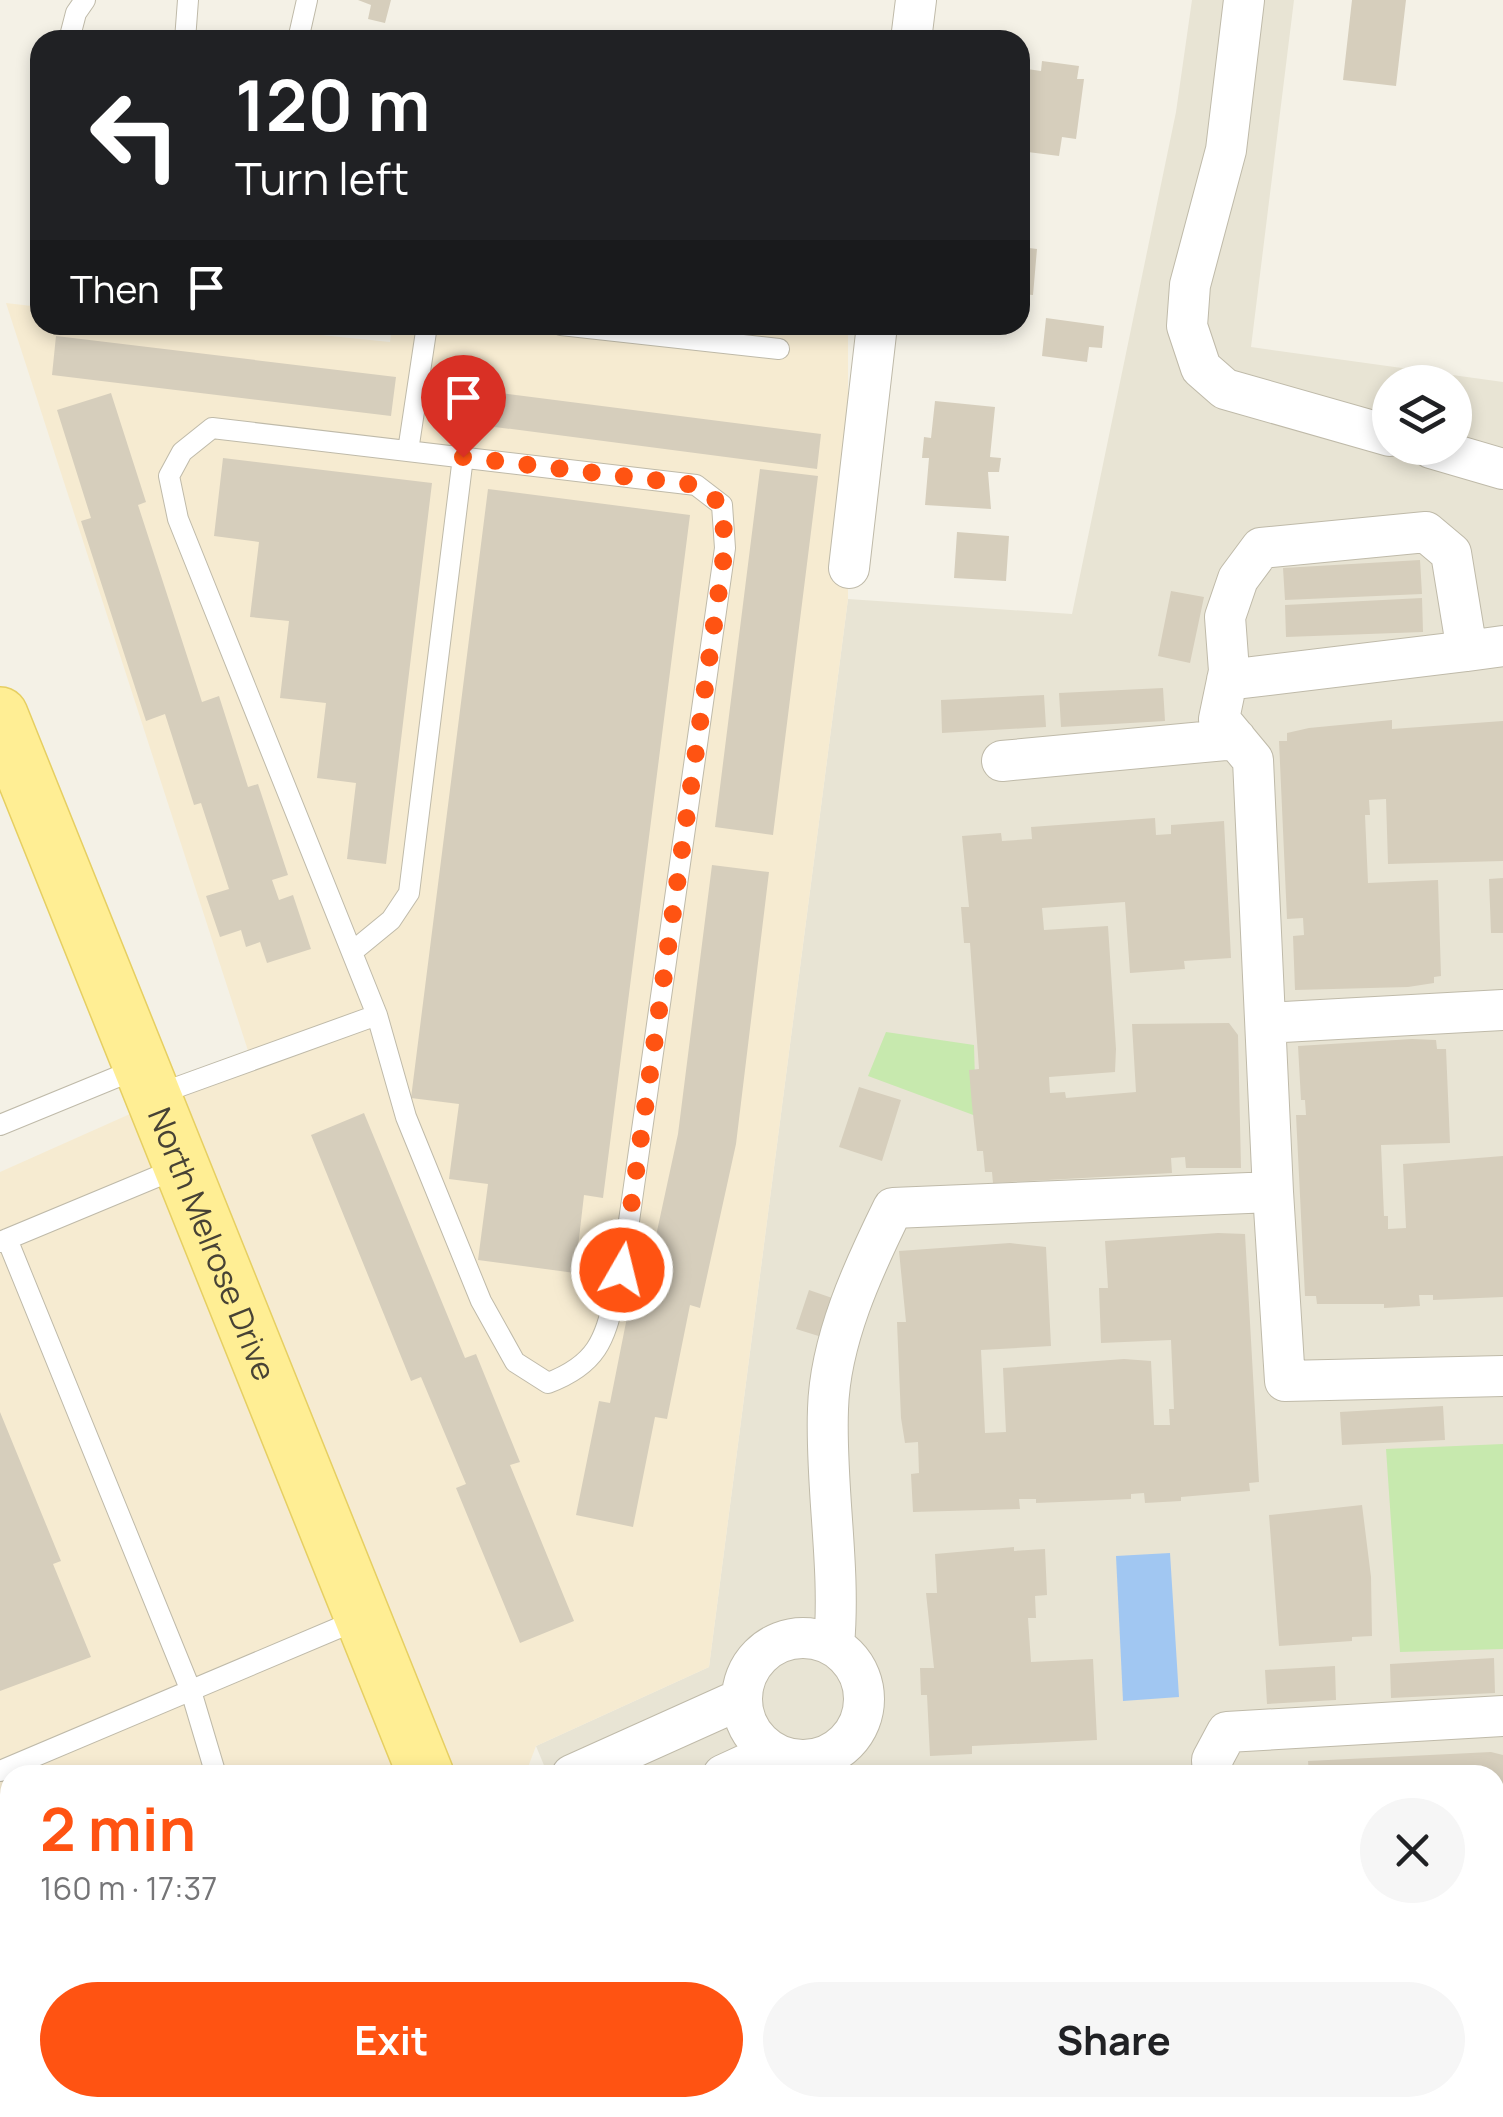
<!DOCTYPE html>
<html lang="en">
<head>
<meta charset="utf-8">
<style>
	:root { --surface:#fff; --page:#f6f6f6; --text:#202124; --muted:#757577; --accent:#ff5312 }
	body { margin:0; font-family:Manrope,sans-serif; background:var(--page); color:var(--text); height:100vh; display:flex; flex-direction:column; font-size:38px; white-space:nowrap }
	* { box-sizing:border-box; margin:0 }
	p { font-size:32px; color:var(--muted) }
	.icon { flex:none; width:55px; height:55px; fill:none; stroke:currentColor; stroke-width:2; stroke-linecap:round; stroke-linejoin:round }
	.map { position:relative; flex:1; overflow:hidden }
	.panel { position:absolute; left:0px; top:1765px; width:1505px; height:352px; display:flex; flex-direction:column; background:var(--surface); border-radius:30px 30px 0 0; box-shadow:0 5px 15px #0003 }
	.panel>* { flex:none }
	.guide { position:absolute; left:30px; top:30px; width:1000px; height:305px; border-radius:30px; box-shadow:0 5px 15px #0003; background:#202124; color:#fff; overflow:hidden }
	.buttons { position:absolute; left:1372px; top:365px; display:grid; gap:20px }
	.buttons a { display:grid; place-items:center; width:100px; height:100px; border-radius:50%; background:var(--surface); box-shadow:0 5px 15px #0003; font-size:50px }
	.pin { position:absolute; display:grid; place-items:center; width:85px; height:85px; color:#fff; margin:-102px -42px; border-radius:50% 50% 50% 0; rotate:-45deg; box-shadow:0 0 10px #0007 }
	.pin .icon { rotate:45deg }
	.me { position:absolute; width:110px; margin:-55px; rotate:8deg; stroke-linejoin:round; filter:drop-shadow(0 0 8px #0008) }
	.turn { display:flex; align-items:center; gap:35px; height:210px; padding:0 40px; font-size:45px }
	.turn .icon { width:130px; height:130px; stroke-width:2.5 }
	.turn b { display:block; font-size:70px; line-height:85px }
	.then { display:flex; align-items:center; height:95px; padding:0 40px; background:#0003; gap:20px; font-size:38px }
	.round { display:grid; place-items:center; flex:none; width:105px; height:105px; border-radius:52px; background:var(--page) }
	.headline { display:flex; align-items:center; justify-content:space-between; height:170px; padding:0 40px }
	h1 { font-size:60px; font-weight:700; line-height:75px; color:var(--accent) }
	.cta { display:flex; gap:20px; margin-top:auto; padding:20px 40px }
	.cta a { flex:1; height:115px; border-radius:60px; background:var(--accent); color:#fff; font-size:40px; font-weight:700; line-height:115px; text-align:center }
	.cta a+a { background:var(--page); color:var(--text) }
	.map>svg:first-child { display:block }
</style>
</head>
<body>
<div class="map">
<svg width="1503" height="2117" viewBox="0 0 1503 2117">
	<rect width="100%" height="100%" fill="#f4f1e6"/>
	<path fill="#e8e4d4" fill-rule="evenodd" d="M1192,0H1294L1251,347L1503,382V2117H698L694,2108H1495V1775H548L536,1746L709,1667L848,599L1072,614L1176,112ZM1390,382H1455V448H1390Z"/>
	<path fill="#f6ebd1" d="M6,303L40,307V325H222L390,342L392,325H848V599L709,1667L536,1746L525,1775H10V2108H400L396,2117H0V1172L251,1060Z"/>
	<path fill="#c7e9ae" d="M886,1032L974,1045L976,1116L868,1076Z
		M1503,1444V1649L1400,1652L1386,1449Z"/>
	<path fill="#a1c7f2" d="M1170,1553L1179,1697L1123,1701L1116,1556Z"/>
	<path fill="#d6cebc" d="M358,0H391L385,23L368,19L371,5Z
		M1352,0H1406L1396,86L1343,80Z
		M1042,61L1079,66L1077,79H1084L1076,139L1062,137L1059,156L1020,151V68L1041,71Z
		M1020,233L1030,234L1029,248L1037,249L1033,295L1020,294Z
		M1046,318L1104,326L1102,348L1089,347L1087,362L1042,356Z
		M56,336L396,377L391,416L52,375Z
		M446,386L821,434L817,469L442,420Z
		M111,393L146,502L138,505L202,702L219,696L248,787L258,784L288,875L272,880L279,900L293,895L311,949L267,963L260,942L246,947L241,930L220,937L206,896L229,889L201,803L194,805L165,714L146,721L81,521L91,518L57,410Z
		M935,401L995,407L990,457L1001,458L999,472H988L991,509L925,505L929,458H922L924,437L931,438Z
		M223,458L432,483L386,864L347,859L356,783L317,778L326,703L280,698L289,621L250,617L259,542L214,536Z
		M760,469L818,476L773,835L715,827Z
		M488,489L690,515L603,1198L584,1195L575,1273L478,1260L488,1184L449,1179L459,1104L411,1098Z
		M957,532L1009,536L1006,581L954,578Z
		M1420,560L1422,594L1285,600L1283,568Z
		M1171,591L1204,597L1190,663L1158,656Z
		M1422,598L1423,632L1286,637L1285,605Z
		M1163,688L1165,721L1061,727L1059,693Z
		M1044,695L1046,727L942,733L941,700Z
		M1392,720V729L1503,721V861L1388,864L1386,799L1369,800L1370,815H1365L1368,883L1438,880L1441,976L1434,977V983L1408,987L1295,990L1293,936L1304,935L1303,918L1287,919L1279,741H1287V733L1309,728Z
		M1155,818L1156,835L1171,834V825L1224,821L1231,958L1184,961L1185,969L1130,973L1125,902L1042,908L1044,930L1108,926L1116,1049L1115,1072L1049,1077L1050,1093L1065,1092L1066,1098L1136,1092L1132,1024L1229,1023L1238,1035L1241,1168H1186L1185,1157L1171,1158L1172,1173L993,1183L992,1172H985L983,1151H977L972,1105L969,1070L979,1069L970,943H964L961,907H969L962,836L1001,833L1002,841L1032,839L1031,827Z
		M712,865L769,872L736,1144L700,1308L690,1305L667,1419L655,1417L633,1527L576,1515L599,1401L610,1403L632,1292L643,1296L678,1134Z
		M1503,878V933H1491L1489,879Z
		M1412,1039L1436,1040L1437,1049H1446L1450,1143L1381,1145L1384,1216H1388V1229L1406,1228L1403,1164L1503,1156V1297L1433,1300V1295H1419L1420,1306L1384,1308V1304H1317L1316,1296H1305L1296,1115H1306L1305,1100H1301L1298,1046Z
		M859,1087L901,1100L882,1161L839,1147Z
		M364,1113L465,1358L476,1354L520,1462L510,1465L574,1621L520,1643L456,1488L466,1484L421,1377L411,1381L311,1135Z
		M1218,1233L1245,1234L1259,1482L1249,1483L1250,1491L1181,1497V1501L1145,1503L1144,1493L1131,1494V1499L1036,1503V1499H1019L1020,1509L913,1512L911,1474L919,1473L918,1442L905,1443L901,1418L897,1322H906L899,1251L1010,1243L1046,1247L1051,1346L981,1350L985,1433L1006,1432L1003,1368L1124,1359L1151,1361L1154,1425H1170L1169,1409H1174L1171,1340L1101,1343L1099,1288H1108L1105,1241Z
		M809,1290L838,1300L825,1338L796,1329Z
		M1443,1406L1445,1440L1342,1445L1340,1412Z
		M0,1412L61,1561L53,1564L91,1657L0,1691Z
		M1362,1505L1371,1577L1372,1636L1352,1637V1641L1279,1646L1269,1515Z
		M1014,1547V1551L1045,1549L1047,1595L1035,1596L1036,1618H1028L1031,1662L1093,1659L1097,1740L972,1746V1754L930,1756L927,1695H921L920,1668H934L926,1593H937L935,1554Z
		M1494,1658L1495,1693L1391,1698L1390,1664Z
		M1335,1666L1336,1700L1267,1704L1265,1670Z
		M1491,1752L1503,1755V2101H1495V1775H1309L1308,1761Z
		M1273,1766H1295L1296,1775H1243L1242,1768Z
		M0,2039H10V2108H279V2117H0Z
		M731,2108H766V2117H731Z
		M932,2108H1120L1121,2117H932Z
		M1135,2108H1190L1191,2117H1135Z
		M1260,2108H1313V2112L1260,2116Z
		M1327,2108H1430V2112L1327,2117Z"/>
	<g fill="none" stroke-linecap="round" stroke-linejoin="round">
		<g stroke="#bfbaa9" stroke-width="22">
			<path id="lane" d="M69,40L76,13L85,0
				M185,40L188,0
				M298,40L307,0
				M561,325L779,349
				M212,428L696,485L722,505L725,548L622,1270C605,1327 609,1360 548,1383L515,1362L481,1301L406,1117L377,1015L178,519L169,476L182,452Z
				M408,451L427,325
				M352,952L391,920L409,893L463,457
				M153,1096L377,1015
				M0,1125L139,1068
				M7,1239L191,1691L216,1775
				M0,1242L178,1168
				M0,1771L362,1618
				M0,2004L10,2005"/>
		</g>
		<g stroke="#bfbaa9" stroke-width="42">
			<path id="street" d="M1244,0L1226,150L1190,285L1187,326L1201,368L1225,389L1390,436
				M911,40L916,0
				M1431,448L1503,469
				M849,568L877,325
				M1227,680L1467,651
				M1002,761L1236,739
				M1266,1023L1503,1010
				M1273,1192L1285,1381L1503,1376
				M742 1699a61 61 0 1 1 122 0a61 61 0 1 1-122 0Z
				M834,1645C841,1566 825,1488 828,1409C830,1340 863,1269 893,1208L1273,1192L1253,760L1219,719L1229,671L1225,617L1238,579L1261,548L1426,532L1451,553L1467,651L1503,646
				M572,1775L741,1699
				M723,1775L773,1752
				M1213,1775L1212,1760L1227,1732L1503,1716
				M788,2108L790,2117
				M1224,2108L1225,2117"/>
		</g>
		<g stroke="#e6cf62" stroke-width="58">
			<g id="primary">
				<path id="s1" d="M0,715L426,1775"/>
				<path d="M561,2108L565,2117"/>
			</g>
		</g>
		<use href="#lane" stroke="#fff" stroke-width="20"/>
		<use href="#street" stroke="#fff" stroke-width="40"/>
		<use href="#primary" stroke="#ffee94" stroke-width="55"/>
	</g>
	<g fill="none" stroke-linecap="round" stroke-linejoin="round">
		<path stroke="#ff5312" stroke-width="18" stroke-dasharray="0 32.4" d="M463,457L696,485L722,505L725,548L622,1270"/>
	</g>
	<g text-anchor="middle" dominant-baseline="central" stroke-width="9" stroke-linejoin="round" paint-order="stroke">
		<g font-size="32" fill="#474235" stroke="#fff">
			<text stroke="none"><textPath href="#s1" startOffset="570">North Melrose Drive</textPath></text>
		</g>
	</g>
</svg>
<div class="buttons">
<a><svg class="icon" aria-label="layers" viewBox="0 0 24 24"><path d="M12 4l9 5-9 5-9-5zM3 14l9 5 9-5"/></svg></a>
</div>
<div class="pin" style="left:463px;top:457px;background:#d93025"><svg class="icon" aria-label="arrive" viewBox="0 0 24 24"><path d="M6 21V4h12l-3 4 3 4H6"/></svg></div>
<svg class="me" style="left:622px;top:1270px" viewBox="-20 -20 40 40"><circle r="17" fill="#ff5312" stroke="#fff" stroke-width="3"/><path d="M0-11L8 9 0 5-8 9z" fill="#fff"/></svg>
<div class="guide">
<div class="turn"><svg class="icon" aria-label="left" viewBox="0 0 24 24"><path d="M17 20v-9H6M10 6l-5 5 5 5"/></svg><div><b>120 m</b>Turn left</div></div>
<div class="then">Then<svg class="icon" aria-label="arrive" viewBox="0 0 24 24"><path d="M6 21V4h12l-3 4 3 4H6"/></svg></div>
</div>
<section class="panel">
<div class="headline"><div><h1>2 min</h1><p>160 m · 17:37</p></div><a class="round"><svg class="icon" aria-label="close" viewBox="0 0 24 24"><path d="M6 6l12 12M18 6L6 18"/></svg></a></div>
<div class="cta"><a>Exit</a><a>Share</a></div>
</section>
</div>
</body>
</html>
